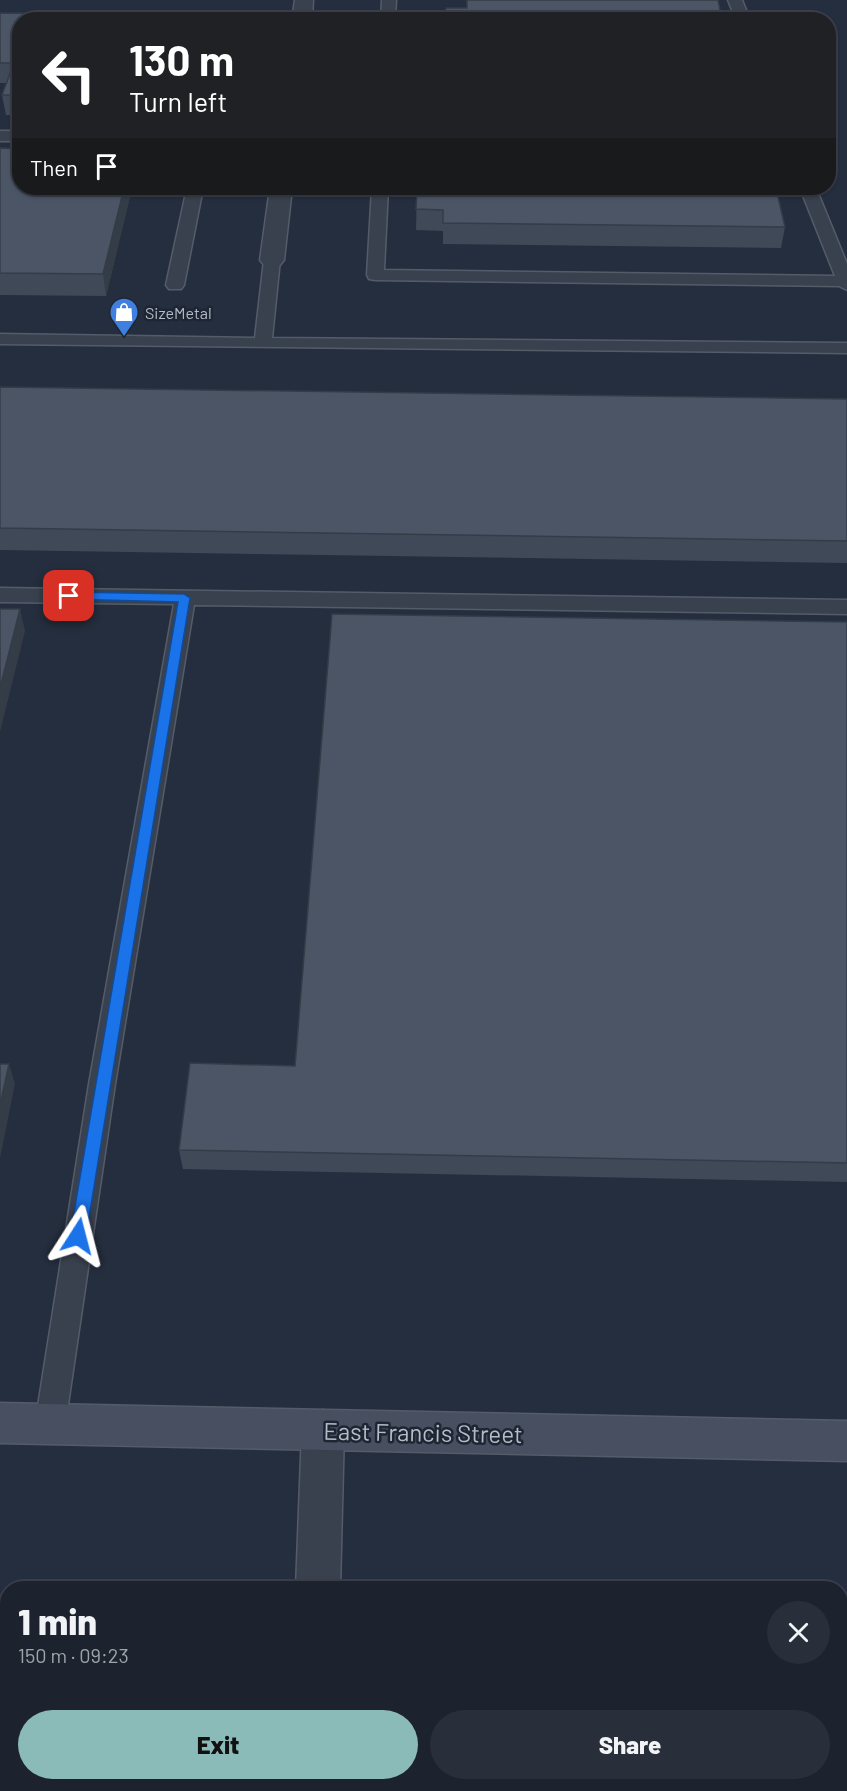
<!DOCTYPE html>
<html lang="en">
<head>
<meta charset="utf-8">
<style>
	:root { --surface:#1c222e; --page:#292f3a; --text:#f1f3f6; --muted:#a0a4aa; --line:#3a3f4a; --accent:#8bbbb9 }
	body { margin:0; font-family:Barlow,sans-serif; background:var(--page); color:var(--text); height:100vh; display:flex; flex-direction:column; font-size:22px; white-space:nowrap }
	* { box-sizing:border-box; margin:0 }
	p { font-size:20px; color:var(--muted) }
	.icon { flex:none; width:33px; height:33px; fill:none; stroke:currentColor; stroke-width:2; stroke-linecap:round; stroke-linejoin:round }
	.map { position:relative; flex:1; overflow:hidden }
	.drawer { position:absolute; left:0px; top:1581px; width:848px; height:210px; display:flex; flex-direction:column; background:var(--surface); border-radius:24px 24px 0 0; box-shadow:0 2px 4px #0004,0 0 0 2px var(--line) }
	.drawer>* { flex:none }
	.guide { position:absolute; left:12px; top:12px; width:824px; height:183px; border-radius:24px; box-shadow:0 2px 4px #0004,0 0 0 2px var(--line); background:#202124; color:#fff; overflow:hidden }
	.pin { position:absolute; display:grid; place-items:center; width:51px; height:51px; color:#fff; margin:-26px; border-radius:12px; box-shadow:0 3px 9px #0006 }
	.me { position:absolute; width:66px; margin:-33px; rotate:9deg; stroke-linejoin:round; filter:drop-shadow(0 0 4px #0008) }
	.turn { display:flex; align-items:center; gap:21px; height:126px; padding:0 18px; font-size:27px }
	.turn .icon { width:78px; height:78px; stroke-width:2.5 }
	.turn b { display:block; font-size:42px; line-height:51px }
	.then { display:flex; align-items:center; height:57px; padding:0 18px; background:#0003; gap:12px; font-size:22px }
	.round { display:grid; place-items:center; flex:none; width:63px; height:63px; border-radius:32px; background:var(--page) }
	.overview { display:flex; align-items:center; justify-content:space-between; height:102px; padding:0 18px }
	h1 { font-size:36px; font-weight:800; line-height:45px }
	.action { display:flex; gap:12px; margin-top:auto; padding:12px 18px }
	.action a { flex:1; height:69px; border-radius:36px; background:var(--accent); color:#111; font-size:24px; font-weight:800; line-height:69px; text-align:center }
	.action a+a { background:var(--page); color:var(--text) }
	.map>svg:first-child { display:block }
</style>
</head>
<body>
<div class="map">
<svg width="847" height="1791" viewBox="0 0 847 1791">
	<rect width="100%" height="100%" fill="#252e3e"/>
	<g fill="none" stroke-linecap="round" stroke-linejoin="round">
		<g stroke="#545c69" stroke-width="3">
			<path id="lane" d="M382,0H396L395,20H381Z
				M728,0H742L750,20H736Z
				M0,131H20V141H0Z
				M187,188H203L184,285L181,289H169L166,285Z
				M372,188H388L384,270L835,276L800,188H816L847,264V290L839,286L375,280L369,279L367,275Z
				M272,255L280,260L272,338L847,343V353L0,344V334L255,338L264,260Z
				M0,588L847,600V614L194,605L115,1084L65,1425L61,1435L50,1440L39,1435L35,1425L89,1084L174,604L0,602Z
				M115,1784H149V1791H115Z"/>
		</g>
		<g stroke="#545c69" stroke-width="3">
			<path id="street" d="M295,0H313L312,20H292Z
				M270,188H292L284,260L280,265L272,267L264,265L260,260Z
				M323,1410L338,1416L344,1430L340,1588H296L302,1430L308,1416Z
				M294,1784H340L341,1791H293Z"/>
		</g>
		<g stroke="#545c69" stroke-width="3">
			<path id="secondary" d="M0,1403L847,1421V1461L0,1443Z"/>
		</g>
		<use href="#lane" fill="#39414e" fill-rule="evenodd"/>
		<use href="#street" fill="#39414e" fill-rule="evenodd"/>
		<use href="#secondary" fill="#474f61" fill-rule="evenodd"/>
	</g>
	<path fill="#404958" d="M0,13L20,20V115H6L2,95L7,83H0Z
		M0,148L20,188H132L106,296L0,295Z
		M417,188L785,227L781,248L443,244V231L416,230Z
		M0,387L847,399V563L0,550Z
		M847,622V1182L183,1169L179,1150L295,1066Z"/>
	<path fill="#343c47" d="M124,188H132L106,296L103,274Z
		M20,609L25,631L0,732V688Z
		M9,1064L15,1084L0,1158V1105Z
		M51,1784H61L60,1791H50Z"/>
	<path fill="#4b5566" stroke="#343c47" stroke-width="1.5" d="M467,0H718L722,20H445L446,8H467Z
		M0,13L144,14L143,20H20V95H2L14,63H0Z
		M0,148L20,149V188H124L103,274L0,273Z
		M417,188H776L785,227L443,223V210L416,209Z
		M0,387L847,399V541L0,528Z
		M0,609H20L0,688Z
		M332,614L847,622V1163L179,1150L190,1063L295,1066Z
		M0,1064H9L0,1105Z
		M0,1620H8V1784H51L50,1791H0Z"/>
	<path fill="#1a73e8" stroke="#114b97" stroke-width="1.5" d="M69,592L184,594L190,598L86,1236L83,1241L78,1243L72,1241L70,1236L178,602L65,599V594Z"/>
	<defs>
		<g id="shop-pin" transform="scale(1.5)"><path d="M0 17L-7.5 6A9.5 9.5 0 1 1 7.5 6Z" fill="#3f7fe0" stroke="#1e2633"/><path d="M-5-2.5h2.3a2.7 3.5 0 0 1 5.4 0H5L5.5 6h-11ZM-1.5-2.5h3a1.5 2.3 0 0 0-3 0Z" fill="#fff"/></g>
	</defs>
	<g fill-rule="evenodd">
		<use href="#shop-pin" x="124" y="312"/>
	</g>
	<g text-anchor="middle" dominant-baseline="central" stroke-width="5" stroke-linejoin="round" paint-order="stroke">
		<g font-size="16" fill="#b5bcc9" stroke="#1e2633" text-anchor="start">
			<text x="145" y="312">SizeMetal</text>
		</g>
		<g font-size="24" fill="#b5bcc9" stroke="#1e2633">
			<text transform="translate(423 1432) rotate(1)">East Francis Street</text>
		</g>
	</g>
</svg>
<div class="pin" style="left:69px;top:596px;background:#d93025"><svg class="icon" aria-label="arrive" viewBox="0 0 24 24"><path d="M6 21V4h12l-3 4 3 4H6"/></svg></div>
<svg class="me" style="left:78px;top:1236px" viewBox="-20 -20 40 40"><path d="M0-17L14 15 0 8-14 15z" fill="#1a73e8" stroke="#fff" stroke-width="4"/></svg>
<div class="guide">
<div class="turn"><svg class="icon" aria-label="left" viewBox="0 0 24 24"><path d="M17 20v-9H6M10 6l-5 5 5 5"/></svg><div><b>130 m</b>Turn left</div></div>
<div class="then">Then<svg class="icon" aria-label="arrive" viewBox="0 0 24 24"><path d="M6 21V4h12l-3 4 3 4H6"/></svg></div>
</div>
<section class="drawer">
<div class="overview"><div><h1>1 min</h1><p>150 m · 09:23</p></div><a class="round"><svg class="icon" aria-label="close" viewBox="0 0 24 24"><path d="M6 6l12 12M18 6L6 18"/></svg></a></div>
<div class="action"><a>Exit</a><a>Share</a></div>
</section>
</div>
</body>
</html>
